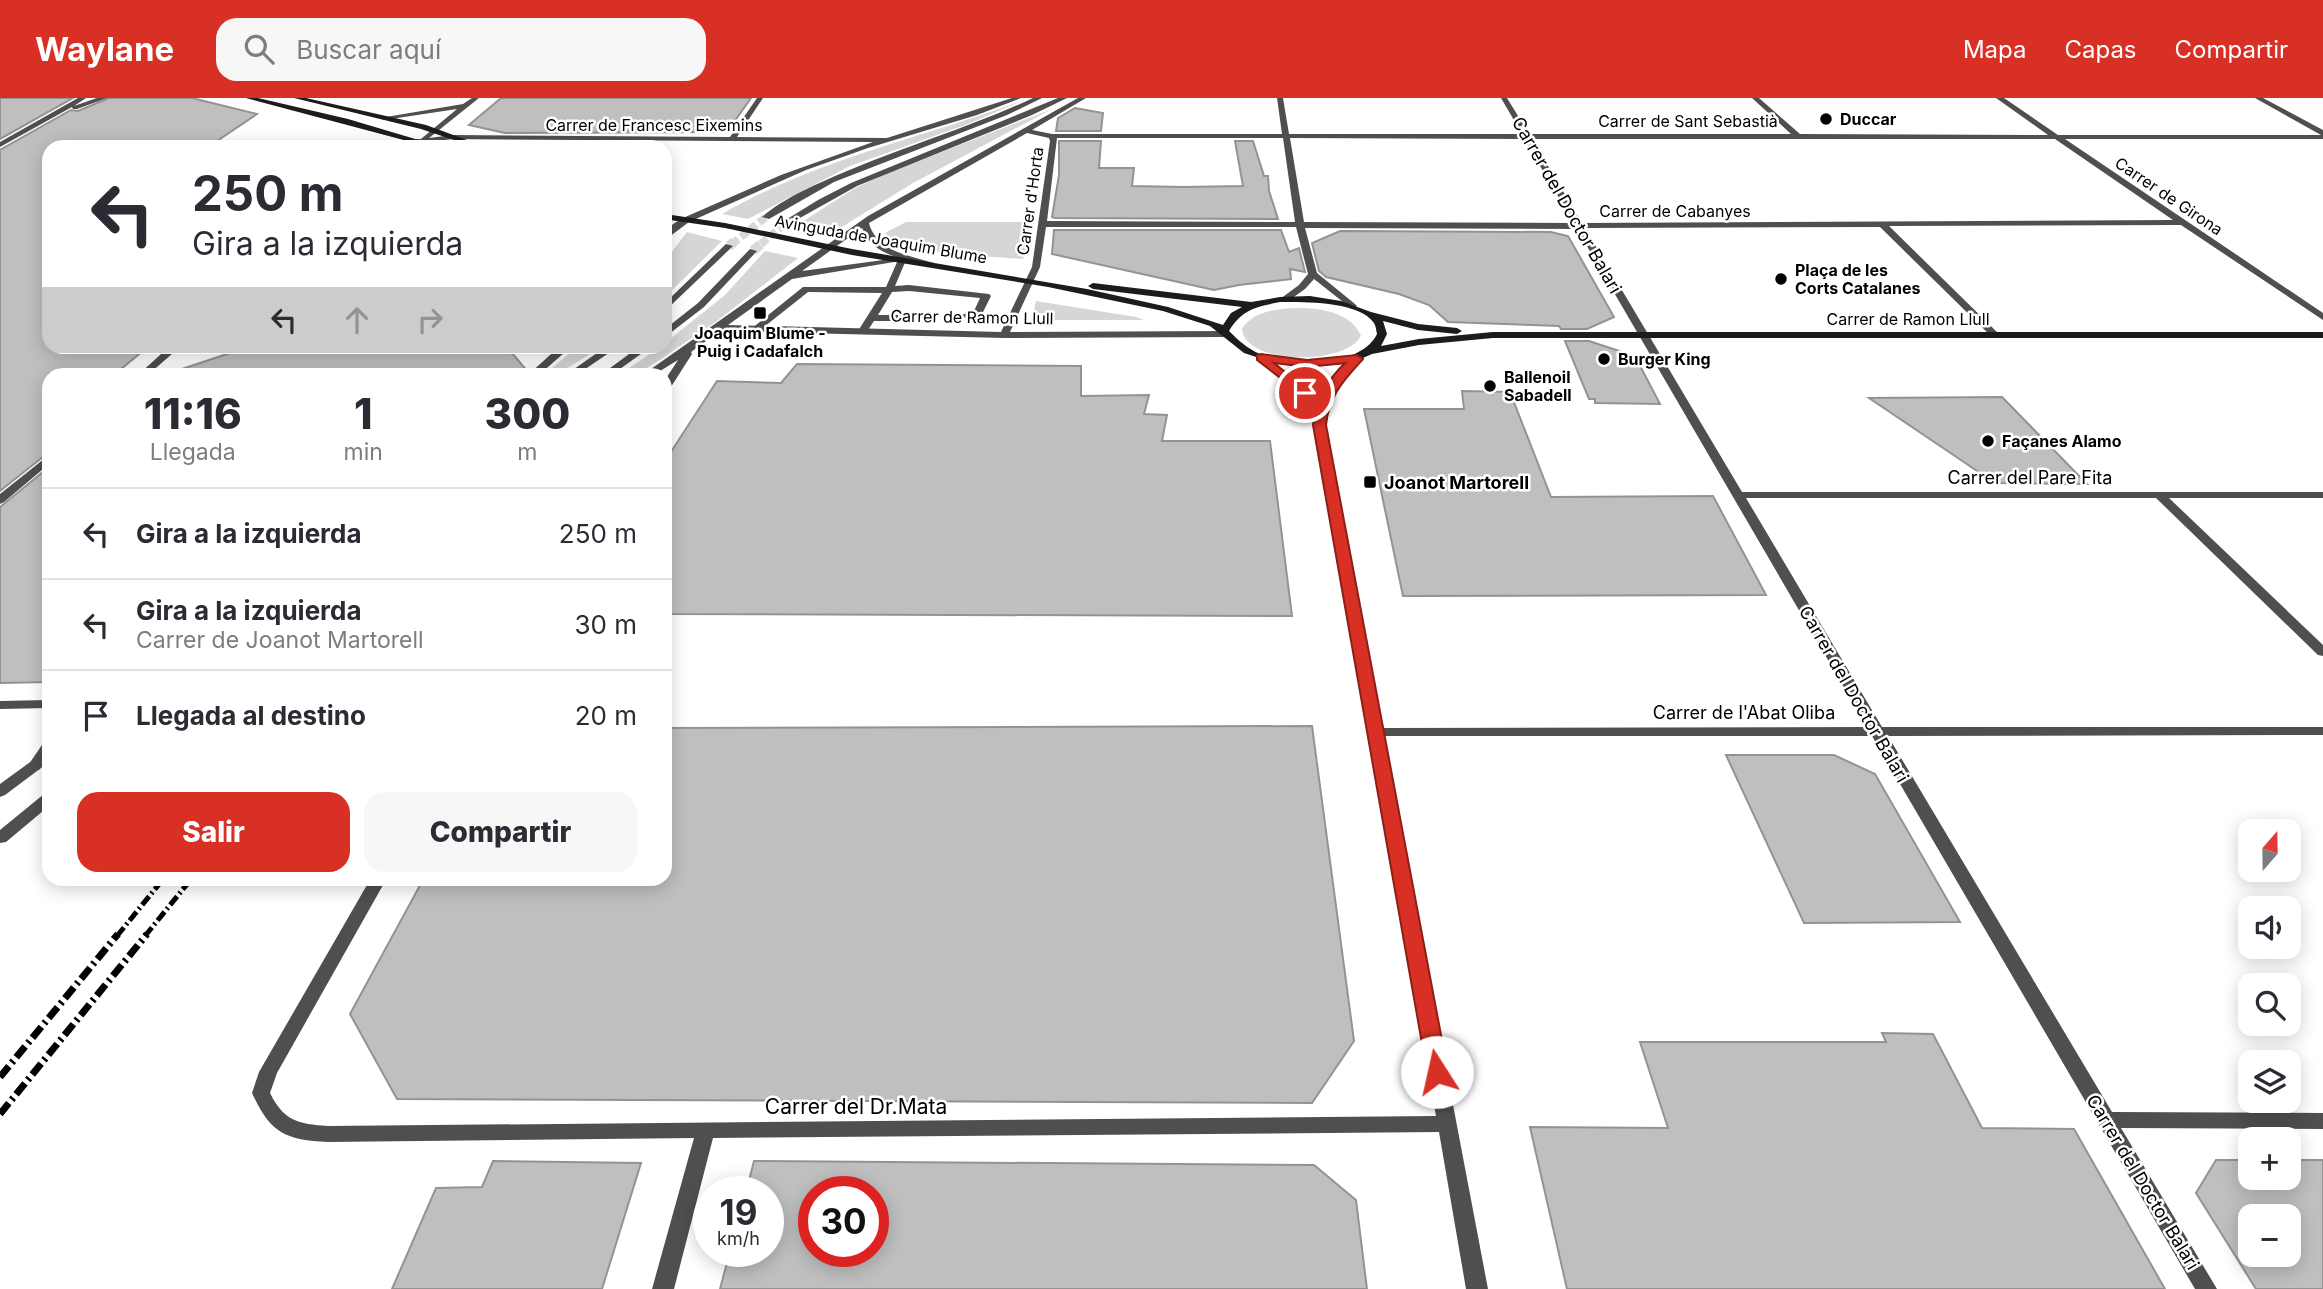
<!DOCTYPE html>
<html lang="es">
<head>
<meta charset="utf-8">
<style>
	:root { --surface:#fff; --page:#f7f7f7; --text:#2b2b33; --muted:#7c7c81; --line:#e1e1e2; --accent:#d93025 }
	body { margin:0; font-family:Inter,sans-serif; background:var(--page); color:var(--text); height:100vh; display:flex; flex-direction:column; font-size:26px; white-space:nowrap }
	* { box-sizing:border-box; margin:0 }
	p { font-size:23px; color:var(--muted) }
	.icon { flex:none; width:38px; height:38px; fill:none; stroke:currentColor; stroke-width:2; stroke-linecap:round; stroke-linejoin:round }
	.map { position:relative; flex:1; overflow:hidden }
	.details { position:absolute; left:42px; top:270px; width:630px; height:518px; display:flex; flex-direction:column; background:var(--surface); border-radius:21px; box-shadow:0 4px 18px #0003 }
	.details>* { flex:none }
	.banner { position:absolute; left:42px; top:42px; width:630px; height:214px; border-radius:21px; box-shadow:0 4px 18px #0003; background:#fff; color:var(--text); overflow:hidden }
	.needle { width:46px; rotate:20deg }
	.controls { position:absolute; left:2238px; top:721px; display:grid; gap:14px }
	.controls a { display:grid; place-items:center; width:63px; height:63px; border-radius:14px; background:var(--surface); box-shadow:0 4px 18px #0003; font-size:35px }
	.speed { position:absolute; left:693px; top:1078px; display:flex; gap:14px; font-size:35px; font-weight:700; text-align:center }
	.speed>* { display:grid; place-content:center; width:91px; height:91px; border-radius:50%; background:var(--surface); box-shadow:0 4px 18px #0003; line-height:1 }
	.speed small { font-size:18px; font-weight:400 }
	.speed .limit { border:10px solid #d22; background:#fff; color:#111 }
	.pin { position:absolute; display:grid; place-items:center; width:60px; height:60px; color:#fff; margin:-30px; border:4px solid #fff; border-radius:50%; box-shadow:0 2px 7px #0007 }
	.me { position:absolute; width:77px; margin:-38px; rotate:350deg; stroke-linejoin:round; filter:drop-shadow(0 0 5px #0008) }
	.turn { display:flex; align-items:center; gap:24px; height:147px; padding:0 35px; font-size:32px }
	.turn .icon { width:91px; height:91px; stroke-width:2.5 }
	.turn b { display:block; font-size:49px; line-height:60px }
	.lanes { display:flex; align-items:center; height:66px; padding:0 35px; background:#0003; justify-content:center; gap:35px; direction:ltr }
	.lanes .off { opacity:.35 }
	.eta { display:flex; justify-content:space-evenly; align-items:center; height:119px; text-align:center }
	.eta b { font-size:42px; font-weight:800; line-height:49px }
	.primary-button { display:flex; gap:14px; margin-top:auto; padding:14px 35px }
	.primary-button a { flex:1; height:80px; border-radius:21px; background:var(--accent); color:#fff; font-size:28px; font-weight:800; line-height:80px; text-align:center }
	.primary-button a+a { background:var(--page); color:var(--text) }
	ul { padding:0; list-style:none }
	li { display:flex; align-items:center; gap:21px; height:91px; padding:0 35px; border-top:2px solid var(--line) }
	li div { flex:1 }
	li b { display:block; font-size:26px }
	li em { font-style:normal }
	header { display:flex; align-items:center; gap:42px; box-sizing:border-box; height:98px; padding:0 35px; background:var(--accent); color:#fff }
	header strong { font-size:33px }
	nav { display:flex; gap:38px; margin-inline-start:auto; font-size:24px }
	.search { width:490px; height:63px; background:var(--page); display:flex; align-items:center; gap:18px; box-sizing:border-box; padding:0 24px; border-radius:21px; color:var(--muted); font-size:26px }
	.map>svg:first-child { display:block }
</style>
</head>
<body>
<header>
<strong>Waylane</strong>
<div class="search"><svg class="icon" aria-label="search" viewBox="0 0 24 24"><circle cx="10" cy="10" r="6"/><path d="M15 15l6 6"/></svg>Buscar aquí</div>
<nav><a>Mapa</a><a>Capas</a><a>Compartir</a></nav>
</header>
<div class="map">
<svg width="2323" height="1191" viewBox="0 0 2323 1191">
	<rect width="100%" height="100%" fill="#fff"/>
	<path fill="#d6d6d6" d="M1026,1L968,26L850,68L748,121L722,116C821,59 921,41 1026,1Z
		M1052,11L913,85L832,135L818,138L791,131L855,90L888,75Z
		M906,124H1034L1023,161C990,158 907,158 885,135Z
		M687,134L722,143L665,199V163Z
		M765,153L798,160L717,223L661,261L637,276H620L660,249L665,248V245L725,197Z
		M1036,203L1136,219L1144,222H1032Z
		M1282,211C1307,208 1350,210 1361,238C1345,268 1245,267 1242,231C1251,217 1266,213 1282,211Z
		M578,248L601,249L558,276H545Z"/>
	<path fill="#bfbfbf" stroke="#939393" stroke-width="2" fill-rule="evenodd" d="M0,0H73L0,41Z
		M109,0H192L257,16L208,49H49V248H149L115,276H49V354L0,393V52L71,12L78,13Z
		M501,0H751L727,34L505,35L469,27Z
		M1075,10L1103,15L1101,33H1056L1058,20Z
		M1059,43H1101L1099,70H1134L1132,88L1184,89L1243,88L1235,43H1253L1264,78H1268L1269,93L1278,121L1055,120L1052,119L1059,77Z
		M1054,132H1281L1289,154L1299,150L1305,174L1290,171L1291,181L1239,187L1214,192L1052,156Z
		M1340,133L1551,134L1568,138L1614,219L1587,231H1561L1559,228L1448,224L1429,207L1399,196L1326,179L1319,173L1312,145Z
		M1565,243H1589L1635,258L1660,306L1595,305V301H1589Z
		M506,248L528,274L527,276H183L182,271L248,249Z
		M797,266L1081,268V298L1149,297L1144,316L1167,317L1162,343H1270L1292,518L665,516V363L717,283L781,285Z
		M1462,293L1510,294L1551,399L1713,398L1766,497L1403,498L1364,311H1464Z
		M2002,299L2087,386L1995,385L1869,300Z
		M49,369V584L0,585V409Z
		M1312,628L1354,943L1312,1005L397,1001L350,916L424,780H665V630Z
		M1726,657H1834L1875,676L1960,824L1804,825Z
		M1882,935L1933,936L1982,1030L2074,1031L2165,1191H1567L1530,1029L1668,1030L1640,944H1886Z
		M2216,1062H2250V1080H2289V1062H2323V1191H2256L2196,1095ZM2250,1118H2289V1157H2250Z
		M493,1063L641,1065L602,1191H392L436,1090L482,1089Z
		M754,1063L1314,1067L1356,1102L1367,1191H720L730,1153H768V1094H746ZM814,1094H873V1153H814Z"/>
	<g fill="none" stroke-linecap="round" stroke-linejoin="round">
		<path stroke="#d9d9d9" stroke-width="8" stroke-dasharray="8 3.5" stroke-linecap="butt" d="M732,146L766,119
			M761,146L788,123"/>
		<path stroke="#d9d9d9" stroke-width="10" stroke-dasharray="10 5" stroke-linecap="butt" d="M729,148L734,144
			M753,153L763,144"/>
		<path fill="#4f4f4f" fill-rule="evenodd" d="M902,159L906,162L895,188L909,187L989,196L991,198L981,218L966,220L961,217L974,213L980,200L909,193L892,194L878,217H928L933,220L928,223H874L866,235L863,236L858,233L882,195L808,194L759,233L751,231L803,189H886L898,162Z"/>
		<path fill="#4f4f4f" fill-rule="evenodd" d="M78,0H86L74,8L97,0H107L77,11H73L72,9L0,49V44Z
			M472,0H479L429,40L453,37L730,39L757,0H763L737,39L887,40L1012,0H1021L977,17L868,50L806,72L689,124L665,142C665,129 673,126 683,120L781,77L873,44L453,41L419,45L415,43L416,41H421L457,11L384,22L380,20L463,6Z
			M1078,0H1086L1032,32L1052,36H1282L1277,0H1283L1289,36H1522L1501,0H1507L1529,36H1791L1752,0H1759L1800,36L2048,37L1996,0H2004L2058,37H2321L2255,0H2263L2323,32V41H2065L2323,215V222L2181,127L1889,128L1998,235V239H1992L1880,129L1585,130L1742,394H2323V400H2169L2323,547V558L2318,557L2156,400H1746L1882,629H2323V637L1888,638L2112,1014L2323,1015V1031L2121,1030L2217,1191H2195L1872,638H1383L1488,1191H1466L1439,1034L713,1040L674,1191H652L694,1040L328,1044C284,1042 270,1034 252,995L259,974L371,780H387L277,975L270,995C284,1023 298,1026 328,1028L1436,1018L1314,327L1300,297L1257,262V258H1265L1309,293L1318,312C1324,290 1337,274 1353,259L1362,261C1339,287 1334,294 1324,327L1382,630L1867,629L1577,131L1305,130L1317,175L1355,206L1357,208L1352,211L1314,181L1305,191L1288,203L1280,201L1299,187L1308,176L1296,129H1046L1040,169L1010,234L1225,233L1230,236L1225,239L1004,240L720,233L691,254L692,256L669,292L665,293V282L678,262L655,276H644L868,118ZM1027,35L1049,40L1050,43L1032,169L1001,234L728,227L792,181L906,162L934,169V165C910,158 876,153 869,125ZM1057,40H1283L1295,124L1047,123ZM1290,40L1524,41L1574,125L1304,124ZM1532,41H2055L2173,122L1582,125ZM862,130C868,147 882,154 898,160L802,173Z
			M170,248H181L149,276H139Z
			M560,248H572L540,276H529Z
			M49,357V366L4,404L0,406V396Z
			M49,602V610L0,611V603Z
			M49,642V658L39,672H29L27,669L29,666L44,644Z"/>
		<path fill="#4f4f4f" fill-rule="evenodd" d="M1033,0H1042L1007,17L834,84L769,121L762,119C785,99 819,85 847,73C909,47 973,28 1033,0Z
			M1058,0H1067L1032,17L857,88L791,125L784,123L818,102L851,85Z
			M726,146L733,148L665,213V205Z
			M750,151L757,153L704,209L665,239V231L698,205Z
			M607,248H619L578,276H567Z
			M640,248H652L613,276H602Z
			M49,652V664L5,697L0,699V686L44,654Z
			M49,695V708L6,744L0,745V732L44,696Z"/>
		<path fill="#1c1c1c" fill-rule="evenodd" d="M246,0H258L348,21L442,49H430Z
			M294,0H306L426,27L486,49H475L421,31Z
			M665,116L725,125L852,151L1087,191L1168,209L1223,227L1231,215L1242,209L1093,191L1088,188L1093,185L1251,204L1280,199L1310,198L1341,203L1371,214L1418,226L1457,230L1462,233L1457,236L1418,232L1383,223L1387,236L1381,248L1419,241L1493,234H2323V240H1493L1419,247L1372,256L1356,263L1337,267L1303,268L1277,266L1244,255L1210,228L1163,213L1048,189L852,157L725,130L670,122L665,120ZM1280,204C1304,204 1359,203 1374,225C1376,228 1376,232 1377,236C1361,270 1291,268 1260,256C1248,251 1238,242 1229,233C1242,211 1256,209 1280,204Z"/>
		<path stroke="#000" stroke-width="5" stroke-dasharray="11 3.5 2 3.5" stroke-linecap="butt" d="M117,838L164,780
			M145,838L192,780"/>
		<path stroke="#000" stroke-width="7" stroke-dasharray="14 4.5 2.5 4.5" stroke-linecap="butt" d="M0,979L118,836
			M0,1016L147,836"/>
	</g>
	<path fill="#d93025" stroke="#8d1f18" stroke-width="2" d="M1261,256L1307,262L1357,257L1363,261C1344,282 1329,297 1326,327L1448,974L1445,980L1437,982L1430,980L1427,974L1313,327C1316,304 1327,282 1345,265L1307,269L1274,265L1309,293L1311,295L1305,299L1257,262V257Z"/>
	<g fill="#000" stroke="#fff" stroke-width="2.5">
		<circle cx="1826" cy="21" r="7"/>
		<circle cx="1781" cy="181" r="7"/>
		<rect x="753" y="208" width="14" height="14" rx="3.5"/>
		<circle cx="1604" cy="261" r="7"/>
		<circle cx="1490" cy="288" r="7"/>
		<circle cx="1988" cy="343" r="7"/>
		<rect x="1363" y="377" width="14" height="14" rx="3.5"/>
	</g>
	<g text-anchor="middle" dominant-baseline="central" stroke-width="5" stroke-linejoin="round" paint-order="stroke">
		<g font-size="16" font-weight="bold" fill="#000" stroke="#fff" text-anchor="start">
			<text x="1840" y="21">Duccar</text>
			<text x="1795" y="172">Plaça de les<tspan x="1795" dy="18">Corts Catalanes</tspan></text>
			<text x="760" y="235" text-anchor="middle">Joaquim Blume -<tspan x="760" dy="18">Puig i Cadafalch</tspan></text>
			<text x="1618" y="261">Burger King</text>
			<text x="1504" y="279">Ballenoil<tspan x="1504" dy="18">Sabadell</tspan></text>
			<text x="2002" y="343">Façanes Alamo</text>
		</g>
		<g font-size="16" fill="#000" stroke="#fff">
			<text x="1688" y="23">Carrer de Sant Sebastià</text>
			<text x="654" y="27">Carrer de Francesc Eixemins</text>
			<text transform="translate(2169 98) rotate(34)">Carrer de Girona</text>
			<text transform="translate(1030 103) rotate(-82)">Carrer d'Horta</text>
			<text x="1675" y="113">Carrer de Cabanyes</text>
			<text transform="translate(881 141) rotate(10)">Avinguda de Joaquim Blume</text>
			<text transform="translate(972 219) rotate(1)">Carrer de Ramon Llull</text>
			<text x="1908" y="221">Carrer de Ramon Llull</text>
		</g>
		<g font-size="18" fill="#000" stroke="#fff">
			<text transform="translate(1567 107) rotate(60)">Carrer del Doctor Balari</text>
			<text x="2030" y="379">Carrer del Pare Fita</text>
			<text transform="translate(1854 596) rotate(60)">Carrer del Doctor Balari</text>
			<text x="1744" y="614">Carrer de l'Abat Oliba</text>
			<text transform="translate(2143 1084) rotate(59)">Carrer del Doctor Balari</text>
		</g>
		<g font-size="18" font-weight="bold" fill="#000" stroke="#fff" text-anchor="start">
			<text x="1384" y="384">Joanot Martorell</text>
		</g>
		<g font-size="21" fill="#000" stroke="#fff">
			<text x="856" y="1008">Carrer del Dr.Mata</text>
		</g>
	</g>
</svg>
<div class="controls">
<a><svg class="needle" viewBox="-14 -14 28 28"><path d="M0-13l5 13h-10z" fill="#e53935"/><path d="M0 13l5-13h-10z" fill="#7c7c81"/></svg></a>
<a><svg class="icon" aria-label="sound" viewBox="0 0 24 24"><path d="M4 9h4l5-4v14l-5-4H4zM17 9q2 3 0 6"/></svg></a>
<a><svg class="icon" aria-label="search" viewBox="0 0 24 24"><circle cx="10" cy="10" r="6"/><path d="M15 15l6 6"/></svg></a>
<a><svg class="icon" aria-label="layers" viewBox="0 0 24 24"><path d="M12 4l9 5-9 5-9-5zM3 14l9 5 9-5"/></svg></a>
<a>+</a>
<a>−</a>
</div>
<div class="speed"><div>19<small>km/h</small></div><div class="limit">30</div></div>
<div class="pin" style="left:1305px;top:295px;background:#d93025"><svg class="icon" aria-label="arrive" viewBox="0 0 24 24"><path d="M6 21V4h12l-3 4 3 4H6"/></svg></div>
<svg class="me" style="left:1437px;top:974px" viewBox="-20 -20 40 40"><circle r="19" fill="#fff"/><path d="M0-13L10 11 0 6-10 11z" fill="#d93025"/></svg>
<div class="banner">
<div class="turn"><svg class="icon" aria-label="left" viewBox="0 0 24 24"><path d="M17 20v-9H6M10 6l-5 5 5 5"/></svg><div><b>250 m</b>Gira a la izquierda</div></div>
<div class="lanes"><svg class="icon" aria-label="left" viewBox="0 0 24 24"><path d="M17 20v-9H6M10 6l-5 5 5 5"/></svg><svg class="icon off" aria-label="ahead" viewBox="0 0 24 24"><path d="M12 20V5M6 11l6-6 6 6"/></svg><svg class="icon off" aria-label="right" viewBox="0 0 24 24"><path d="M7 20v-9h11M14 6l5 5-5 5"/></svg></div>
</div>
<section class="details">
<div class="eta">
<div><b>11:16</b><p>Llegada</p></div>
<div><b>1</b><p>min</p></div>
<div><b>300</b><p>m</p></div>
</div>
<ul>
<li><svg class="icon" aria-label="left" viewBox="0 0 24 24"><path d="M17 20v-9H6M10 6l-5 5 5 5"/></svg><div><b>Gira a la izquierda</b></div><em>250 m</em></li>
<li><svg class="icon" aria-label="left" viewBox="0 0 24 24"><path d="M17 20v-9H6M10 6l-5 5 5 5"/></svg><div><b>Gira a la izquierda</b><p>Carrer de Joanot Martorell</p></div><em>30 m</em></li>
<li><svg class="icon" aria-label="arrive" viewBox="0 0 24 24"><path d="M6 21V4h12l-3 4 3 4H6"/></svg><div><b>Llegada al destino</b></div><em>20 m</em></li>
</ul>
<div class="primary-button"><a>Salir</a><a>Compartir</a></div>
</section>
</div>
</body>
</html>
